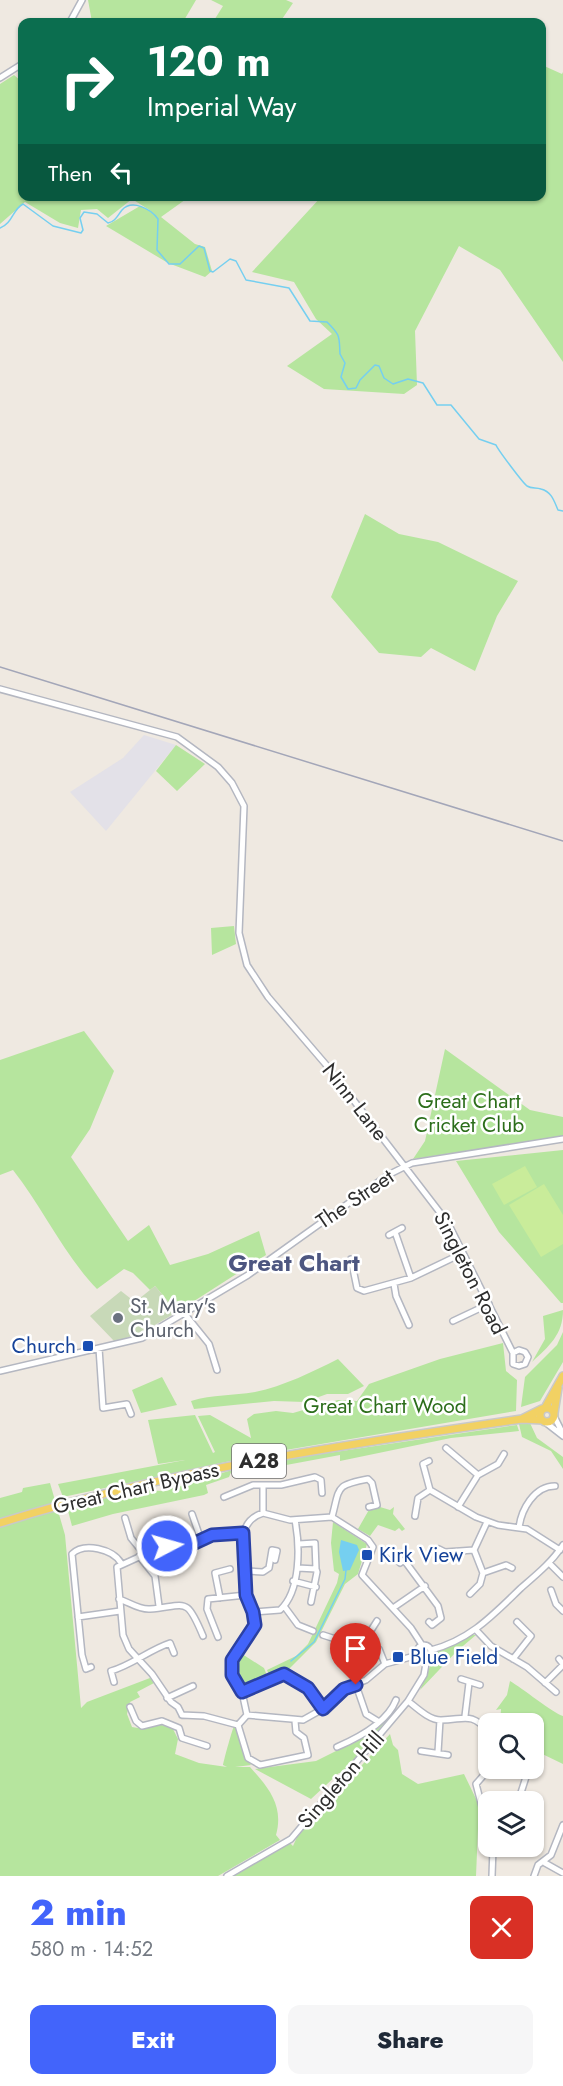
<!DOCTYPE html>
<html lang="en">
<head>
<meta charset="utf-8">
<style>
	:root { --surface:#fff; --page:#f6f6f7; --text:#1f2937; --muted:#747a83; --accent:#4264fb }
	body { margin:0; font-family:Jost,sans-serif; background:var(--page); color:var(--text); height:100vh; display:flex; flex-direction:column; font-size:22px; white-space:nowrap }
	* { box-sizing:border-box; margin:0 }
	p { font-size:20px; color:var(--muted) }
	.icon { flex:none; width:33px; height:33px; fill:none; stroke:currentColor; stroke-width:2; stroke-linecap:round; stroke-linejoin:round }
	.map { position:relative; height:1876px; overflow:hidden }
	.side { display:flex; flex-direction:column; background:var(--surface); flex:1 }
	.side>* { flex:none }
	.banner { position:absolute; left:18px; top:18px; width:528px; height:183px; border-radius:12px; box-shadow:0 2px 4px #0004; background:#0b6e4f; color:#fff; overflow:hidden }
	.tools { position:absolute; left:478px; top:1713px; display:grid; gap:12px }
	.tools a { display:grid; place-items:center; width:66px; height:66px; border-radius:12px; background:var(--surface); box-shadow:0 2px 4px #0004; font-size:30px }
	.pin { position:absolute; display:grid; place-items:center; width:51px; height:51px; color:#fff; margin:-62px -26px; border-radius:50% 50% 50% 0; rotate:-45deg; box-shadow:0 0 6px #0007 }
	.pin .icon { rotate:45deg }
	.me { position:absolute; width:66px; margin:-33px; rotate:84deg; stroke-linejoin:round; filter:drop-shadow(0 0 4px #0008) }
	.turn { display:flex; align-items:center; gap:21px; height:126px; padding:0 30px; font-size:27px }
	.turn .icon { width:78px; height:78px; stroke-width:2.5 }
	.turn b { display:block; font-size:42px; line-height:51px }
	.then { display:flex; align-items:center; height:57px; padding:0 30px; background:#0003; gap:12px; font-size:22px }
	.round { display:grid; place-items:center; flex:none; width:63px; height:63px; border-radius:12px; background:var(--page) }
	.summary { display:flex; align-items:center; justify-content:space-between; height:102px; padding:0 30px }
	h1 { font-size:36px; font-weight:800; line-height:45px; color:var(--accent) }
	.cta { display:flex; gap:12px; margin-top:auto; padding:12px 30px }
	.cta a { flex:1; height:69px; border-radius:12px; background:var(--accent); color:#fff; font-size:24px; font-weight:800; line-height:69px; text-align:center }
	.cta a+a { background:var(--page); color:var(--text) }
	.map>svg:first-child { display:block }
</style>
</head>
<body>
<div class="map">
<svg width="563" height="1876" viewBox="0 0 563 1876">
	<rect width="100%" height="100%" fill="#efe9e1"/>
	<path fill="#e3e1e8" d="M144,735L176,745L106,831L70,792L123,758Z"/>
	<path fill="#b6e59e" d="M88,0H196L183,22H92Z
		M211,0H286L293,3L280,22H213L223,6Z
		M542,65L562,74L563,72V362L500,270L459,246L415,331L417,385L404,394L324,389L287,366L332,334L316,319L294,282L252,272L321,197L542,196Z
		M14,75L22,82V196L189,197L161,217L195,244L205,247L212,271L205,277L168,263L106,226L140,206L151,211L132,199L108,218L97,209L81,210L78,228L60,223L25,202L0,224V84Z
		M365,514L399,534L438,542L518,581L497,616L475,671L431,648L421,657L379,653L331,597Z
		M176,745L205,764L177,791L156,771Z
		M234,926L236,944L212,955L211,928Z
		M84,1031L114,1071L90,1129L71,1157L128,1241L149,1225L170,1265L208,1254L259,1231L266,1255L177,1312L155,1286L150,1290L133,1273L124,1269L97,1289C64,1255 43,1208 13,1170L0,1175V1060Z
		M445,1049L530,1110L563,1117V1136L413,1159L425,1141Z
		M563,1150V1303H561L499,1232L456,1161Z
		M563,1310C563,1335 549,1346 532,1362L545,1339L543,1316Z
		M563,1332V1362L540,1401L521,1407L525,1377L557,1345Z
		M503,1343L506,1371L517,1380L516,1411L268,1453L63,1497L58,1484L185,1460L158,1464L148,1420L195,1415L213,1453L215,1452L198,1416L210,1415L251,1438L247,1419L254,1414L276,1411L293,1413L338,1400L357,1401L369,1384L440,1359Z
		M338,1359L364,1386L348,1394H327L305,1402L274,1401L194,1409L191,1401C213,1394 233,1396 255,1392C284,1386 312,1372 338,1359Z
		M162,1377L177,1405L141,1413L132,1390Z
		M530,1423L537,1438L563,1457V1469L551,1451L522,1437L519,1424Z
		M517,1425L519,1431L451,1438L340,1461V1455L254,1471V1464Z
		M232,1470L229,1477L206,1485L208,1493L204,1495L113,1514L72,1526L67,1507L139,1490L164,1491Z
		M50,1483L65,1535L81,1708L87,1702L150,1678L154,1683L137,1692L140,1697L130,1702L127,1714L132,1727L144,1729L156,1723L173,1729L178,1739L175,1754L199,1763L227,1767L223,1765C223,1763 232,1730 234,1726L237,1728L244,1756L251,1765L235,1767H250C269,1788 284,1806 276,1835L280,1840L218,1876H0V1498L22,1492L23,1488Z
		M380,1507L390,1510L394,1507L393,1514L405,1529L402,1531L399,1528L395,1531L378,1525L370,1536L358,1529L370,1508Z
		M333,1522L367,1544L358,1574L345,1584L316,1642L286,1672L270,1677L267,1670L296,1656L308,1644L337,1583L339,1574L334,1571L331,1543Z
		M470,1635H476L457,1651L420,1690L437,1650Z
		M239,1652L264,1668L268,1678L251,1686H244L237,1669Z
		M510,1681C522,1688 553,1713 563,1716V1764L534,1750V1724L500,1723L501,1709L496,1710L507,1695Z
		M390,1716L343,1774L339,1773L311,1799L255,1769L316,1761L360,1739Z
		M390,1734L393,1745L398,1750L402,1774L418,1784L464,1774L479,1805L476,1876H229L290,1843L293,1846L297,1837Z"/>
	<path fill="#c8d9b8" d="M155,1286L177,1312L143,1332L115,1342L90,1316L121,1291L135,1302Z"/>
	<path fill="#c9ec9a" d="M525,1166L537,1187L504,1205L492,1184Z
		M544,1184L563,1215V1244L541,1257L509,1205Z"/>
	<path fill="#75cff0" d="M341,1540L357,1545L359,1550L350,1570L343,1571L339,1552Z"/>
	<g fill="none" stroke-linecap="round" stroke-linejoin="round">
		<path stroke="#75cff0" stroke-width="1.5" d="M0,228C13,223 12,210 23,204L53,226L81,233L83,230L80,218L84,212L97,214L108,223C116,221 117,216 122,210C132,199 151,209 158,219L157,250L169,264H180L199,246L204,248L210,271L213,272L230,259L236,261L246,280L289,288L310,321L327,322C341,336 339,336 340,354L345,363L341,377L348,389L356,388L360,380L375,365L379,366L384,378L393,384L408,379L423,383L437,405H451L479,439L496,445C498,450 523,483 527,486C532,489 536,487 541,489C552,492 554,501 558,510L563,511
			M291,1661L314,1642L345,1579L346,1570"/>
		<g stroke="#b4b7c1" stroke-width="8">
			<path id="minor" d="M70,22L82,0
				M0,78L22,64
				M0,689L177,737L218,767L232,783L244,806L239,933L247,965L268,997L328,1067L448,1223L513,1353V1364L519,1366L525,1364L528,1357L525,1352L519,1350L513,1353
				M395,1232L411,1278
				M389,1235L402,1228
				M351,1259L357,1288L364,1291L411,1278L463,1253
				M394,1284L396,1296L409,1325
				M184,1313L209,1344L217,1370
				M453,1321L489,1304
				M99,1348L103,1408L127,1404L131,1414
				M0,1371L142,1338L248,1275L388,1175L412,1163L563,1139
				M554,1416L563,1434
				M545,1422L563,1436
				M446,1448L478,1475
				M429,1461L423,1464L430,1490L476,1517L498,1525L527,1529L560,1550
				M224,1497L253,1485H281L315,1477L321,1480L322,1493
				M458,1507L478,1475L498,1464L504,1454
				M263,1513V1485
				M192,1514L201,1540
				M415,1516L418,1498L430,1490
				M332,1517C340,1487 335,1485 368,1479L372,1483L377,1505L369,1507
				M125,1518L131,1538L144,1554
				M519,1528C521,1510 534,1486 555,1486
				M299,1544L315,1543L316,1569
				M439,1549L445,1552L474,1550
				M387,1550L400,1563L404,1560L438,1606L441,1618L432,1625L429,1622
				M139,1556L155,1576L159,1606
				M549,1563L563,1577
				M298,1568L316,1569L317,1572L311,1602
				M246,1571L263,1572L269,1568L272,1550L277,1551L275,1560
				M483,1573L474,1550L487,1522
				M293,1581L316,1587
				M551,1590L556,1604L563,1611
				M470,1594L480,1584L483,1573L506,1565L512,1568
				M220,1598L215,1573L230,1569
				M119,1599C129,1602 139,1610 150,1609C186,1606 186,1595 203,1636
				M284,1606L298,1625L313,1631
				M393,1608L425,1586
				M253,1612L280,1610C301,1591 300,1546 295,1520
				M78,1617L120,1611
				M476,1630L491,1646L527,1667L556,1692
				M323,1635L351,1644L357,1641L379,1649L385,1664
				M218,1637L207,1609L208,1599L246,1595
				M367,1644L370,1632L377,1621
				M417 1652a7 7 0 1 1 14 0a7 7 0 1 1-14 0Z
				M431,1650C470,1640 493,1615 521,1588C536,1575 552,1562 563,1545
				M418,1655L385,1664L366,1680L344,1689L328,1706L303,1720L247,1715L242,1692L235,1682L231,1663L234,1653L255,1625C255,1613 248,1605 246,1593C244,1587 247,1581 246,1574C245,1552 234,1522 263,1513L290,1520L332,1517L368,1540L373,1547L362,1575L411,1628L422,1645
				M513,1659L531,1636L517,1622
				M559,1659L563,1664
				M91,1667L86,1669L82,1655L72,1554C84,1542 113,1549 121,1563
				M461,1679L480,1685
				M114,1682L111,1671C132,1665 149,1650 170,1643L174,1653
				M545,1683L563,1665
				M356,1685L366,1714L379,1722
				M242,1692L284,1674L307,1687L323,1709
				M167,1698L193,1686
				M408,1701C417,1708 429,1720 441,1720C465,1720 470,1711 489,1732
				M130,1707L136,1721L142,1726L162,1721L179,1728L182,1738L207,1746
				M182,1715L178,1707L171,1702L152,1674L129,1649L123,1635L117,1567L161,1547L184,1548L212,1535L243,1533
				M182,1715L204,1716L238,1725L247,1715
				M465,1716L469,1683
				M238,1725L248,1758L260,1765L308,1755L304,1738L296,1732L295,1721
				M337,1747C358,1738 387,1723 396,1700
				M421,1751L448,1755
				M438,1752L440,1720
				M518,1802L526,1777L530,1771
				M489,1845L482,1837V1807L476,1784L490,1768
				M491,1846L493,1848L492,1876
				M493,1848L504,1846
				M545,1863L563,1873
				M227,1876L291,1839L408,1701L424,1675L427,1658
				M534,1876L538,1865L551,1855L563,1825"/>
		</g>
		<g stroke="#c9c9c9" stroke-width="10">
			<path id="major" d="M540 1415a7 7 0 1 1 14 0a7 7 0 1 1-14 0Z
				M545,1408L563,1376
				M554,1413L558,1388
				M522,1419L542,1409
				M0,1523C169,1470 347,1444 522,1419L542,1420"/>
		</g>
		<use href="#minor" stroke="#fff" stroke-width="5"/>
		<use href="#major" stroke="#f2d163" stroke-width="7"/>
		<path stroke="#a3a6b8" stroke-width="1.5" d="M0,667L563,841"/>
	</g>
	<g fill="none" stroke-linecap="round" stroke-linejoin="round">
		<g stroke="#2b41a3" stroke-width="15">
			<path id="route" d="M167,1546L184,1548L212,1535L243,1533L246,1595L253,1612L255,1625L232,1660V1675L242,1692L284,1674L308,1688L323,1709L344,1689L356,1685"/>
		</g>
		<use href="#route" stroke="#4264fb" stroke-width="10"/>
	</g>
	<circle fill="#6b7280" stroke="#fff" stroke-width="2" cx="118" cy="1318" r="6"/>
	<g fill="#1a4fb4" stroke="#fff" stroke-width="2">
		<rect x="82" y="1340" width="12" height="12" rx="3"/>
		<rect x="361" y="1549" width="12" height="12" rx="3"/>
		<rect x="392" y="1651" width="12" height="12" rx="3"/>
	</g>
	<g text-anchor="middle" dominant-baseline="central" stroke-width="5" stroke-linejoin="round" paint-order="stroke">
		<rect fill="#fff" stroke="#6d6d6d" stroke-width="1.5" x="232" y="1444" width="54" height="34" rx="4.5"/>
		<g font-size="20" font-weight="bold" fill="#2e2e2e">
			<text x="259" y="1461">A28</text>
		</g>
		<g font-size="21" fill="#2c6e1b" stroke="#fff">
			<text x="469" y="1101">Great Chart<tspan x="469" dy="24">Cricket Club</tspan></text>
			<text x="385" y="1406">Great Chart Wood</text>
		</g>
		<g font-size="21" fill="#2e2e2e" stroke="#fff">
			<text transform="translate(355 1102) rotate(52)">Ninn Lane</text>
			<text transform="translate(355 1199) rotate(-34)">The Street</text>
			<text transform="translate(470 1273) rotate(63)">Singleton Road</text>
			<text transform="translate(136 1488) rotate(-13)">Great Chart Bypass</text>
			<text transform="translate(341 1780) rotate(-49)">Singleton Hill</text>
		</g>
		<g font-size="21" fill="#5b616d" stroke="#fff" text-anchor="start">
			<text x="130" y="1306">St. Mary's<tspan x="130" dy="24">Church</tspan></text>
		</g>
		<g font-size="21" fill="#164399" stroke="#fff" text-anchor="start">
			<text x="76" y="1346" text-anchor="end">Church</text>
			<text x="379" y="1555">Kirk View</text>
			<text x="410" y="1657">Blue Field</text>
		</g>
		<g font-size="24" font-weight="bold" fill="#4d5680" stroke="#fff">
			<text x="294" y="1262">Great Chart</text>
		</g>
	</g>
</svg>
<div class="tools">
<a><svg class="icon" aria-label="search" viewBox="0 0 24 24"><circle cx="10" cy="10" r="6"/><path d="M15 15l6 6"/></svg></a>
<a><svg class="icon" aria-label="layers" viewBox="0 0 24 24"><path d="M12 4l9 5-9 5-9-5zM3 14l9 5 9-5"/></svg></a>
</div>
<div class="pin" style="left:356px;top:1685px;background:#d93025"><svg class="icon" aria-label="arrive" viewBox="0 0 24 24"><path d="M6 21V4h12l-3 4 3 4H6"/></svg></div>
<svg class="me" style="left:167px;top:1546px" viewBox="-20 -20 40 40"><circle r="17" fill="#4264fb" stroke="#fff" stroke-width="3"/><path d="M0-11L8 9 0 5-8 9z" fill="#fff"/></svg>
<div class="banner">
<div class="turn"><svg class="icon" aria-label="right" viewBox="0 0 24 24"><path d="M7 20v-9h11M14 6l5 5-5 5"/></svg><div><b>120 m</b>Imperial Way</div></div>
<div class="then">Then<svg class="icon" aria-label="left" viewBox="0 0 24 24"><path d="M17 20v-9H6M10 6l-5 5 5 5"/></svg></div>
</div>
</div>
<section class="side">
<div class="summary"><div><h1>2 min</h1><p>580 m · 14:52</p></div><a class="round" style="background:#d93025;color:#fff"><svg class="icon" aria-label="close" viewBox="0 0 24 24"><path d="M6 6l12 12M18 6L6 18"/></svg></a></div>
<div class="cta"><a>Exit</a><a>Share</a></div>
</section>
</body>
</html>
